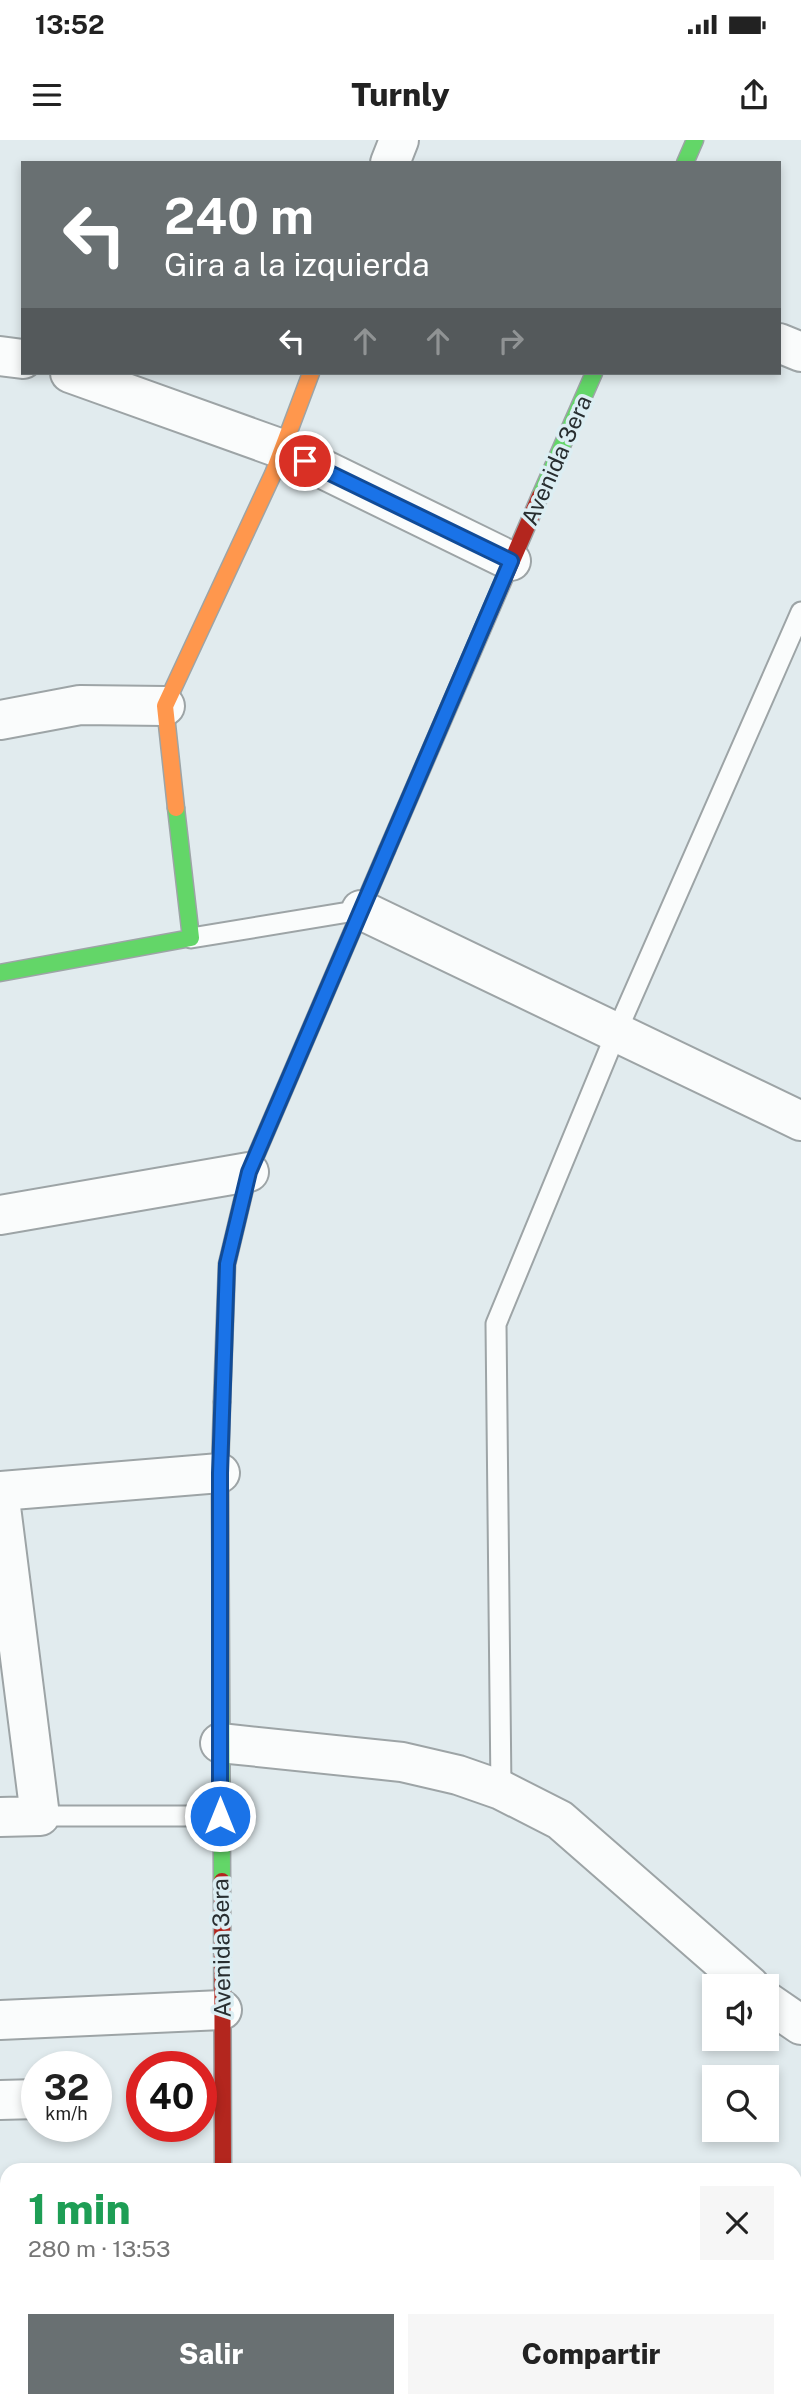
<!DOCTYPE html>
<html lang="es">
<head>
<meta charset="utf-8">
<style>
	:root { --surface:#fff; --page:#f6f6f6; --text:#222; --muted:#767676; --accent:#697072 }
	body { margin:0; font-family:"Public Sans",sans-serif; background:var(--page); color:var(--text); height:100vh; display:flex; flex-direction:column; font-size:26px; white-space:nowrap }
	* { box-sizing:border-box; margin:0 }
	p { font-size:23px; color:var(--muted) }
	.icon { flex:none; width:38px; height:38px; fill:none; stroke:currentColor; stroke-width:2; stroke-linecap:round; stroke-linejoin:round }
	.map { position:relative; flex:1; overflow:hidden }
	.sheet { position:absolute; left:0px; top:2023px; width:802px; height:245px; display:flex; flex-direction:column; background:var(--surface); border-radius:21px 21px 0 0; box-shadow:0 4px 10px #0003 }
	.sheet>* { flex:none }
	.banner { position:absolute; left:21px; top:21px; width:760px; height:214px; border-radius:0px; box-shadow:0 4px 10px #0003; background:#697072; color:#fff; overflow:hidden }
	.tools { position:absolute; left:702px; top:1834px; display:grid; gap:14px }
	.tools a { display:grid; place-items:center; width:77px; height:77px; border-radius:0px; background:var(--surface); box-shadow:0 4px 10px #0003; font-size:35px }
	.speed { position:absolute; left:21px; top:1911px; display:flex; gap:14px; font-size:35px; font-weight:700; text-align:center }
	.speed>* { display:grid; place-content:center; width:91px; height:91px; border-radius:50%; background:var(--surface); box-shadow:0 4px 10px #0003; line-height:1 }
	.speed small { font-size:18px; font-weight:400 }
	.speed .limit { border:10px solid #d22; background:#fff; color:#111 }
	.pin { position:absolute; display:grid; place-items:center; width:60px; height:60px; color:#fff; margin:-30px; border:4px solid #fff; border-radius:50%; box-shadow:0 2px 7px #0007 }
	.me { position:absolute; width:77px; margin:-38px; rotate:0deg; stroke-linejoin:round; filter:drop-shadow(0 0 5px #0008) }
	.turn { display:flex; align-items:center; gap:24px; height:147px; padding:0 28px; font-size:32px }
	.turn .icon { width:91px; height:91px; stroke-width:2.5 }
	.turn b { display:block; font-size:49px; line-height:60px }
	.lanes { display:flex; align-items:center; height:66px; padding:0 28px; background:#0003; justify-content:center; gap:35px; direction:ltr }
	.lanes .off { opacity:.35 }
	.round { display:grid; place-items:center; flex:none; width:74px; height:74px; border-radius:0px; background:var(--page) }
	.headline { display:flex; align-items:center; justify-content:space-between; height:119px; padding:0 28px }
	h1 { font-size:42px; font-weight:800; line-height:52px; color:#1e9e55 }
	.action { display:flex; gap:14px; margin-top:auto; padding:14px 28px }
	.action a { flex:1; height:80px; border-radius:0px; background:var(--accent); color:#fff; font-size:28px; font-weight:800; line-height:80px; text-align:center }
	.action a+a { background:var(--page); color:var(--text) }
	.status { display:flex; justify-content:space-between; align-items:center; height:49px; padding:0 35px; background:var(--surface); direction:ltr }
	.status svg { height:19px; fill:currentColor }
	header { display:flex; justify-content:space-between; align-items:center; height:91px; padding:0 28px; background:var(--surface); font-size:32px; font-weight:800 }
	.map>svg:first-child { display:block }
</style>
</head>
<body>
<div class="status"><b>13:52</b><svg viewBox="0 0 49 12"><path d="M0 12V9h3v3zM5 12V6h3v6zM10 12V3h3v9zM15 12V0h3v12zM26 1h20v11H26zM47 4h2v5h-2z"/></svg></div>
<header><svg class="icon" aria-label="menu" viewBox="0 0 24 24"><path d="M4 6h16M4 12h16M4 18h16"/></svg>Turnly<svg class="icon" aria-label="share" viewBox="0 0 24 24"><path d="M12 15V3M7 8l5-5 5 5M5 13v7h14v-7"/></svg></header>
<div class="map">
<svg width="801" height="2268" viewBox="0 0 801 2268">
	<rect width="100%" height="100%" fill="#e1ebee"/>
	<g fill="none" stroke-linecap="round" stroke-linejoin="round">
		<g stroke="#9da4a6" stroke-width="23">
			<path id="lane" d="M191,798L361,770
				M501,1650L496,1184L617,891L801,472
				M40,1676H220"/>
		</g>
		<g stroke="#9da4a6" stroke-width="42">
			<path id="street" d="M390,23L399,0
				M779,203L801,212
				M0,216L23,219
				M70,233L282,309L511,421
				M0,580L80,565L165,566
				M361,770L801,981
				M0,1075L249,1032
				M0,1351L220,1333
				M0,1359L40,1676L0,1677
				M220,1603L402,1622L458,1635L501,1650L560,1680L750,1846
				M766,1861L801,1885
				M0,1880L222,1870
				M0,1960L37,1959
				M0,2200L7,2199"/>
		</g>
		<g stroke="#9da4a6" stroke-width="19">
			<path id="fast" d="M685,23L695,0
				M540,356L594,233
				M0,833L191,798L176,668
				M222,1741L220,1333L222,1262"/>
		</g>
		<g stroke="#9da4a6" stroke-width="19">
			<path id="slow" d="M176,668L165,566L273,334L311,233
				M222,1262L227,1124L249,1032L387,710
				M224,2261V2268"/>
		</g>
		<g stroke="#9da4a6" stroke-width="19">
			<path id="jam" d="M387,710L540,356
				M222,1741L223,2030"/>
		</g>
		<use href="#lane" stroke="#fafcfc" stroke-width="19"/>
		<use href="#street" stroke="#fafcfc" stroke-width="38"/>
		<use href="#fast" stroke="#63d668" stroke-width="16"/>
		<use href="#slow" stroke="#ff974d" stroke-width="16"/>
		<use href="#jam" stroke="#b3261e" stroke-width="16"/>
	</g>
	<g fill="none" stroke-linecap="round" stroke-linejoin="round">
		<g stroke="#114b97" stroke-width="18">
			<path id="route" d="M220,1676V1333L227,1124L249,1032L511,421L305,321"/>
		</g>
		<use href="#route" stroke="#1a73e8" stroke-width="12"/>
	</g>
	<g text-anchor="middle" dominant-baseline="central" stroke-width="7" stroke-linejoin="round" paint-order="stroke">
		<g font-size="23" fill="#282e30" stroke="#dceef3">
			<text transform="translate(556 320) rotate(-66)">Avenida 3era</text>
			<text transform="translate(221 1808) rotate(-91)">Avenida 3era</text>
		</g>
	</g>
</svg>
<div class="tools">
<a><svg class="icon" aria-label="sound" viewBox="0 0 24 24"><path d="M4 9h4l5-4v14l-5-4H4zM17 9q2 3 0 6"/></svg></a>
<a><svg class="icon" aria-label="search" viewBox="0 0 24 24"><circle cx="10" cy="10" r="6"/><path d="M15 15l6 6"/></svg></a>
</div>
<div class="speed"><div>32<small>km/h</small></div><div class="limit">40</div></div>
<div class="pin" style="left:305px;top:321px;background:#d93025"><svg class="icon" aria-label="arrive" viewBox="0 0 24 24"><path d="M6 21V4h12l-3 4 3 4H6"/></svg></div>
<svg class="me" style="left:220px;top:1676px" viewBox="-20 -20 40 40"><circle r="17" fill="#1a73e8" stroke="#fff" stroke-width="3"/><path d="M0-11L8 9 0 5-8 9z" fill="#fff"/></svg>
<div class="banner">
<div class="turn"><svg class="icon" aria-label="left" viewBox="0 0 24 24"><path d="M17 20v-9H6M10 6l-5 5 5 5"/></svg><div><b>240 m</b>Gira a la izquierda</div></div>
<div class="lanes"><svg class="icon" aria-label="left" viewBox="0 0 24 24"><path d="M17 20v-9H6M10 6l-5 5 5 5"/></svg><svg class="icon off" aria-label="ahead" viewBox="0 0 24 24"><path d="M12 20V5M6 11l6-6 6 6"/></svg><svg class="icon off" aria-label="ahead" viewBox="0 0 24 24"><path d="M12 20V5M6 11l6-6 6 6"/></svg><svg class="icon off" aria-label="right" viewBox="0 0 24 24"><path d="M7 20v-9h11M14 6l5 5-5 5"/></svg></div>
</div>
<section class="sheet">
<div class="headline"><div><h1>1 min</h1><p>280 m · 13:53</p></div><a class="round"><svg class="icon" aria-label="close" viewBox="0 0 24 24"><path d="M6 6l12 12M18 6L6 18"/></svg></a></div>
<div class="action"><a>Salir</a><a>Compartir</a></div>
</section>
</div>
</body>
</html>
